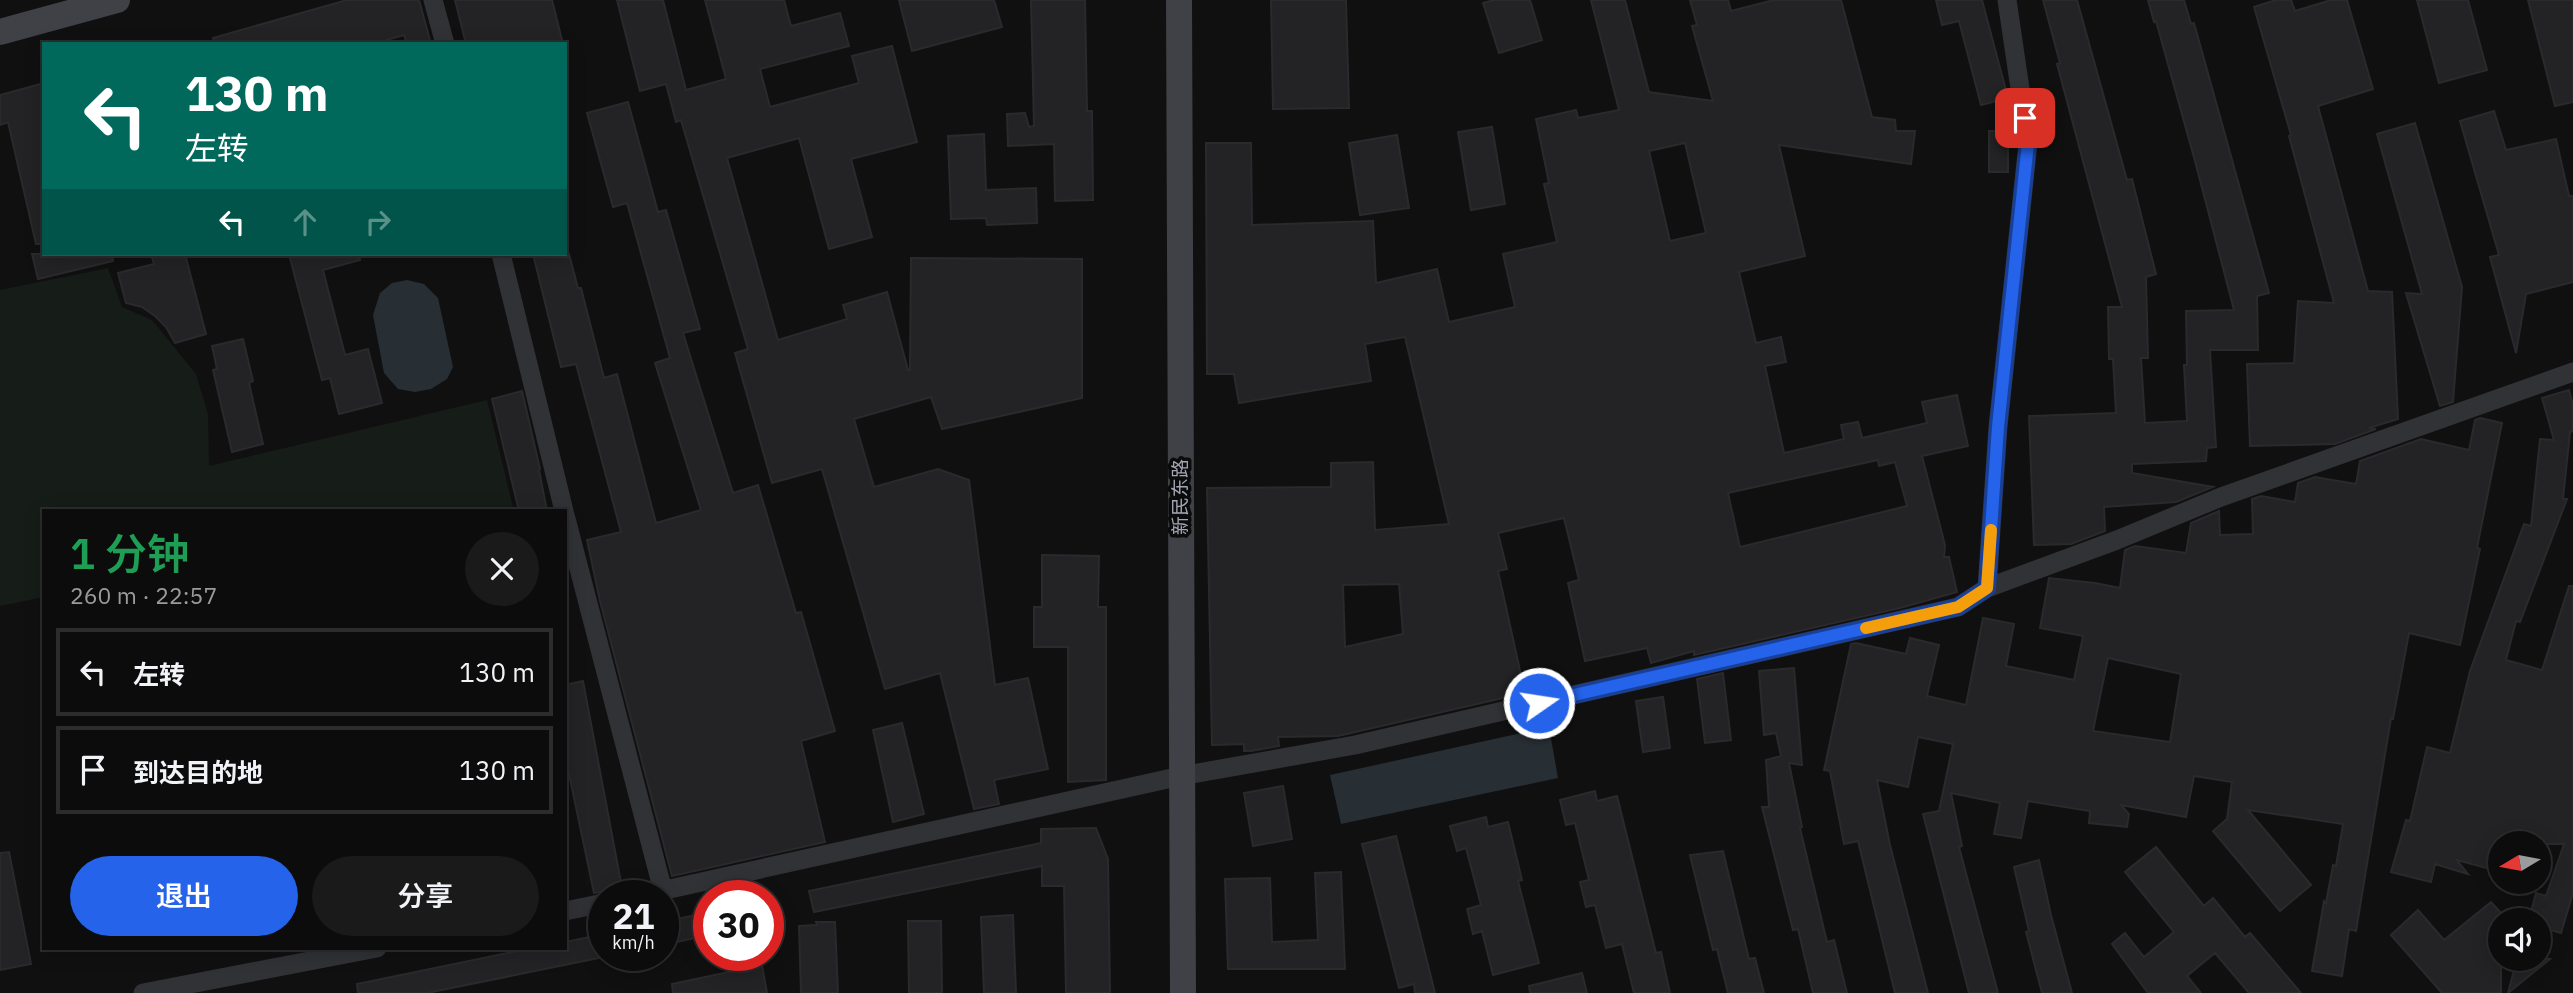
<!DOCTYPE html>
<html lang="zh">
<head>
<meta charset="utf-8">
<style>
	:root { --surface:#0c0c0d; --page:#1a1a1b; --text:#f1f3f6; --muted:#9a9b9d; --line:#2c2c2e; --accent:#2563eb }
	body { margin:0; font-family:"IBM Plex Sans","Noto Sans SC",sans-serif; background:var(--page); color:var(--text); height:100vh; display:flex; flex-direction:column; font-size:26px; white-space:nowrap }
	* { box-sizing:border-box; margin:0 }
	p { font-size:23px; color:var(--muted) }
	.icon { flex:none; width:38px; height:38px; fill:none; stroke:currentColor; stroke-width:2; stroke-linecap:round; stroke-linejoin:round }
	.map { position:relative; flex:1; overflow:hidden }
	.details { position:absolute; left:42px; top:509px; width:525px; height:441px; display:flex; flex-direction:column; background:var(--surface); border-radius:0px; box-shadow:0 4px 18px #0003,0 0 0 2px var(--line) }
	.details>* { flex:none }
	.banner { position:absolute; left:42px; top:42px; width:525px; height:214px; border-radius:0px; box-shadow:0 4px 18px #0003,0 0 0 2px var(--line); background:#00695c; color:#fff; overflow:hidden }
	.needle { width:46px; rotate:260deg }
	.fabs { position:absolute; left:2488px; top:831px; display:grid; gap:14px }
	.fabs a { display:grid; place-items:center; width:63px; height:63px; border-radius:50%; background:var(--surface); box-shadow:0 4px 18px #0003,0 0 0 2px var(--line); font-size:35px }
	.speed { position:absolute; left:588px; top:880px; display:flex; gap:14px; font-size:35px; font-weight:700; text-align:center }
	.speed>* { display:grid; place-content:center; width:91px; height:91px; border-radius:50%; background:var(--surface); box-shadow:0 4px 18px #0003,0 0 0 2px var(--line); line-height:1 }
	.speed small { font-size:18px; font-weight:400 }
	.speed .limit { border:10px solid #d22; background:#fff; color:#111 }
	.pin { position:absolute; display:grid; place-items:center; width:60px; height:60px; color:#fff; margin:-30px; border-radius:14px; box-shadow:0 4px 10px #0006 }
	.me { position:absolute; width:77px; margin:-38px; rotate:77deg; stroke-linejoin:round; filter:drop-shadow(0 0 5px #0008) }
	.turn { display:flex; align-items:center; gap:24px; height:147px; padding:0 28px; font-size:32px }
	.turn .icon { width:91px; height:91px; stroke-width:2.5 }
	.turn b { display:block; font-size:49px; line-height:60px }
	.lanes { display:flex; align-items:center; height:66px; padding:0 28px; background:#0003; justify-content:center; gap:35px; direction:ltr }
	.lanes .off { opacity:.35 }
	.round { display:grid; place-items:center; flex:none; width:74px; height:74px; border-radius:37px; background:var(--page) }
	.head { display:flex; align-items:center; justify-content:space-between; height:119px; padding:0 28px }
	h1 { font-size:42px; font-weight:600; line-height:52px; color:#1e9e55 }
	.button { display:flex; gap:14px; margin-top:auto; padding:14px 28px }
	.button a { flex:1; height:80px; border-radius:42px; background:var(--accent); color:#fff; font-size:28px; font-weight:600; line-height:80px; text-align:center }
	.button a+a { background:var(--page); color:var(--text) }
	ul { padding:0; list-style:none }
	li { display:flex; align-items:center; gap:21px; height:88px; margin:0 14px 10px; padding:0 14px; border:4px solid var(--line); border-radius:0px }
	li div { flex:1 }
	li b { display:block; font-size:26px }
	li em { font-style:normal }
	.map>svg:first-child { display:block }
</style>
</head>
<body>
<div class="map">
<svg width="2573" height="993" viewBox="0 0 2573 993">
	<rect width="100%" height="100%" fill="#101011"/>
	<path fill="#161c17" d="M108,268L122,307L152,320L196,374L208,414L209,466L487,400L514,511H44V597L0,606V290Z"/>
	<path fill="#272e34" d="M407,280L424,284L438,298L453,367L447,379L431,389L415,392L398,389L384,373L373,315L380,293L392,283Z
		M1549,727L1558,778L1341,824L1330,775Z"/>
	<path fill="#232325" stroke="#2a2a2d" stroke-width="2" fill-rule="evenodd" d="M347,0H419L431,44H407L404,35L373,44H214L213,38Z
		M455,0H552L563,44H466Z
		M617,0H663L686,90L726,79L705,0H784L791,26L840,13L849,46L760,69L770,107L859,83L852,56L892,46L917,142L851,159L872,237L829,249L799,138L727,158L778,340L847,319L843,305L887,292L908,370H910L911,258L1082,259V398L942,429L931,397L854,419L874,487L938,469L969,480L995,685L1028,678L1048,769L994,780L999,804L974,809L940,673L885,689L822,469L772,483L735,353L748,349L681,120L676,122L666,84L640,91Z
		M899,0H994L1002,27L912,51Z
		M1031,0H1085L1087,111H1092L1093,200L1055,201L1054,144L1008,146L1007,114L1025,113L1029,127L1034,126Z
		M1271,0H1346L1349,108L1273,109Z
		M1494,0H1530L1542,40L1499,53L1483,3Z
		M1591,0H1625L1649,92L1713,101L1692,26L1697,25L1690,0H1728L1731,11L1774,0H1841L1872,117L1895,120L1896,131H1915L1911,164L1779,145L1805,256L1739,272L1756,343L1781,337L1786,362L1765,366L1784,453L1844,439L1841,425L1858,422L1862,438L1927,423L1922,402L1957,395L1968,446L1922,456L1945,545L1944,557H1949L1957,592L1900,608L1694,655V651L1651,663L1647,648L1585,661L1568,583L1579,580L1564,518L1498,533L1507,569L1498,571L1525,693L1338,736L1278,737L1279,746L1251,751H1244V744L1212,745L1207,488L1331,487V463L1373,462L1375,530L1449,524L1405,337L1365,344L1371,381L1239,403L1234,374H1207L1206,143H1251L1252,225L1373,221L1376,283L1437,269L1449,322L1515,307L1503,254L1557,242L1544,184L1549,183L1536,119L1576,110L1578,118L1619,110ZM1685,143L1706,233L1670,241L1649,151ZM1878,460L1879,466L1895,462L1907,506L1740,547L1728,493ZM1399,584L1403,634L1345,647L1343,585Z
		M1936,0H1982L2008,98L1981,105L1959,21L1942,25Z
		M2043,0H2077L2127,180L2132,179L2156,274L2146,277L2148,358H2141L2145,423L2187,421L2184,365H2187L2186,311L2234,310L2195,161L2156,21L2154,22L2148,0H2184L2191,24L2194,23L2269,293L2257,296L2258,350H2210L2216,447L2207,448L2206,461L2132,464V473L2213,487L2176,502L2104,507L2105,531L2071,544L2034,545L2029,416L2116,413L2113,359H2109L2108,307H2122L2057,64L2060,63Z
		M2276,0H2291L2295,11L2331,0H2347L2373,89L2318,106L2368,291L2392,292L2398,419L2369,428L2376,429L2335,444L2250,446L2247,364L2294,363L2298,301L2334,303L2289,136L2291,135L2254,7Z
		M2417,0H2468L2487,70L2439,83Z
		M2528,0H2573V102L2555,106Z
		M44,83V244H36L8,122L0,125V95Z
		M628,102L658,212L666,210L700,329L683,333L733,493L758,485L796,613L801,612L835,731L801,741L825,842L672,876L600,601L587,540L621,532L576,364L561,367L533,254H569L578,288H581L604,378L617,374L656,523L701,510L655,363L670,358L627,203L613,207L587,113Z
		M2494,111L2506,150L2556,139L2569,196H2573V282L2526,294L2516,353L2490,257L2499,255L2460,121Z
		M2415,123L2462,287L2453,402L2440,406L2406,293L2422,294L2377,134Z
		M1492,127L1505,204L1471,210L1458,132Z
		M1989,131H2008V172H1989Z
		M984,134L986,190L1036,188L1037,223L987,225L986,218L951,219L948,136Z
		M1397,135L1409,208L1360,215L1349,143Z
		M32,254H112L113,261L38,279Z
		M151,254H185L206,334L175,343L166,327L155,316L142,307L126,303L118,273L154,264Z
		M289,254H359L360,260L323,270L345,355L368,349L382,403L339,414L330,378L322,380Z
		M243,339L253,381L249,383L263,444L232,452L213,370L217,369L212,346Z
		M2569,390L2573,405V431L2570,432L2563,499H2567L2520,622L2516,621L2506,660L2542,670L2569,586H2573V893L2561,933L2539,927V920H2529L2536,893L2546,896L2564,844H2501V872L2457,860L2468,874L2435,864L2431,882L2391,872L2406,820L2410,821L2427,747L2450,753L2470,671L2524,524L2531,526L2540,439L2554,440L2542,398Z
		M522,391L540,469L539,470L547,511H519L492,399Z
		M2480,418L2502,423L2477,548L2480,549L2460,645L2409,633L2393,719L2391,718L2356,931L2349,929L2342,976L2312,971L2324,901L2326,903L2333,865L2336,866L2343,824L2248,810L2311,885L2280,911L2213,831L2227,819L2232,782L2194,776L2186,817L2121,805L2129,814L2127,827L2089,823L2090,811L2028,801L2021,838L1994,834L2000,803L1951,793L1962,846L1959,847L1998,993H1969L1923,814L1939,811L1953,744L1918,737L1908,787L1877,780L1890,845L1928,993H1895L1858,841L1844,844L1830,771L1824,770L1851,644L1856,643L1906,654L1910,638L1939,645L1927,696L1966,705L1983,618L2014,624L2006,666L2074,680L2083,636L2040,628L2049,578L2095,583L2120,588L2125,550L2135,546L2186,553L2191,523L2219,511L2220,535L2253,534L2252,499L2261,496L2295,502L2298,483L2315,477L2356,484L2360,461L2421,439L2469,450L2475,420ZM2108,658L2181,674L2170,742L2093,731Z
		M1042,555L1099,556L1098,607H1106V780L1068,782V647H1034V607H1042Z
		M1794,668L1802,765L1789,763L1802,827L1800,828L1827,942L1834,940L1847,993H1813L1798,929L1793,930L1762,807H1769L1766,760L1781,756L1776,733L1764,735L1759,671Z
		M1723,673L1731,740L1705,743L1697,679Z
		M583,681L622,888L594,893L565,755V685Z
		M1663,697L1670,748L1643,752L1636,701Z
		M902,723L924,814L893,822L873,730Z
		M1283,786L1292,839L1253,846L1244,793Z
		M1595,791L1597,801L1617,796L1656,953L1661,952L1670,993H1634L1622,944L1606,948L1595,905L1586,907L1580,882L1589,880L1575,823L1566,825L1560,800Z
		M1486,817L1488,827L1508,822L1522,880L1518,881L1539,963L1493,975L1482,931L1473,934L1467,909L1481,905L1466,848L1457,851L1450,826Z
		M1096,828L1108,859L1110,993H1066L1064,886H1042V866L814,912L809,891L1041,843V829Z
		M1396,836L1420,933L1435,993H1415L1414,984L1399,988L1362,844Z
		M2156,847L2204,906L2213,898L2245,937L2250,933L2301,993H2249L2215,953L2187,976L2201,993H2148L2112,944L2125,933L2144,957L2174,932L2125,872Z
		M1723,851L1749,959L1755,958L1764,993H1728L1717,949L1713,950L1690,855Z
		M9,852L31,964L0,970V853Z
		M2039,860L2051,915L2072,993H2042L2026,932L2029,931L2014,867Z
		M1341,872L1345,969H1228L1225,879L1270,878L1272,942L1318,940L1315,873Z
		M2491,902L2501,913V993H2442L2391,935L2418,910L2444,940Z
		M709,912V935L663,945V922Z
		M1013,915L1016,993H984L981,917Z
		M908,921H941L942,993H909Z
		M816,922H835L838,993H801L799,926L817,925Z
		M604,934V957L427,993H358L357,984L532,948H565V942Z
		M2517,959H2550L2508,993Z
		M762,965L767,993H673L672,984Z
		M1582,973L1587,993H1530L1529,986Z"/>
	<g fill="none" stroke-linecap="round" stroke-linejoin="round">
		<path stroke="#313236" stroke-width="19" d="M433,0L445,44
			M501,254L564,511
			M565,515L663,891
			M1987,588L2117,540L2221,497L2573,372
			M638,896L1181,776L1355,745L1958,607L1987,588L1998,427L2028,143L2007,0
			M565,911L604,903
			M143,993L377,948"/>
		<path stroke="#3f4146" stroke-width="26" d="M1179,0L1183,993
			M0,32L117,0"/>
	</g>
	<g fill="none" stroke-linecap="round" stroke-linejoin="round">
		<g stroke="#184099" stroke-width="18">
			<path id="route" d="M1539,703L1958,607L1987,588L1998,427L2028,143L2025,118"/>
		</g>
		<use href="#route" stroke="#2563eb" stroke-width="12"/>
		<path stroke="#f59e0b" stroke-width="12" d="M1866,628L1958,607L1987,588L1991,530"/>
	</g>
	<g text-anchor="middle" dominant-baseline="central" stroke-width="7" stroke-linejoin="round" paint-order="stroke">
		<g font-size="19" fill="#a1a6b2" stroke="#0b0b0c">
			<text transform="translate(1180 497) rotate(-90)">新民东路</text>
		</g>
	</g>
</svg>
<div class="fabs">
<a><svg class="needle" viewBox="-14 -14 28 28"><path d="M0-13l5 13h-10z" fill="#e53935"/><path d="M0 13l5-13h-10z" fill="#9a9b9d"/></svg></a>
<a><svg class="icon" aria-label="sound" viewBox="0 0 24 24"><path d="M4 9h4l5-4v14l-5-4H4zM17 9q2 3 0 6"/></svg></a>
</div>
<div class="speed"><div>21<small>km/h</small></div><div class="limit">30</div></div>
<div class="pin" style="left:2025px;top:118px;background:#d93025"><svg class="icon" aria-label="arrive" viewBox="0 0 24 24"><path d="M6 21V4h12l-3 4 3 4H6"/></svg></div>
<svg class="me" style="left:1539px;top:703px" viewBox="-20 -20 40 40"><circle r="17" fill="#2563eb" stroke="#fff" stroke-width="3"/><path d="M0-11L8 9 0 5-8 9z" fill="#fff"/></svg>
<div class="banner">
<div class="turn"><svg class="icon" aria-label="left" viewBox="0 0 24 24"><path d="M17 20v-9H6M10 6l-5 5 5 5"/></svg><div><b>130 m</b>左转</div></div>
<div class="lanes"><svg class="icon" aria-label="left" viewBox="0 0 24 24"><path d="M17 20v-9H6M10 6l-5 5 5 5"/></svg><svg class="icon off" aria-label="ahead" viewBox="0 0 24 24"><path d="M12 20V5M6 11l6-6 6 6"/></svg><svg class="icon off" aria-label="right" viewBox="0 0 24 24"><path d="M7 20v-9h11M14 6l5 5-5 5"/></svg></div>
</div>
<section class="details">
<div class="head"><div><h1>1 分钟</h1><p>260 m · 22:57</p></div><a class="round"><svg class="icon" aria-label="close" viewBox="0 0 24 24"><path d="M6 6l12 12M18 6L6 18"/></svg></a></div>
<ul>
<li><svg class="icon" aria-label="left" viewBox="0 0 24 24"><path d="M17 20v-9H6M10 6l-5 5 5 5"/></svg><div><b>左转</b></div><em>130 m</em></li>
<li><svg class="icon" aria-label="arrive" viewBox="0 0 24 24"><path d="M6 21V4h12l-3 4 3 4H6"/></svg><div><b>到达目的地</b></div><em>130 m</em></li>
</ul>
<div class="button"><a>退出</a><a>分享</a></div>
</section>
</div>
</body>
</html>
